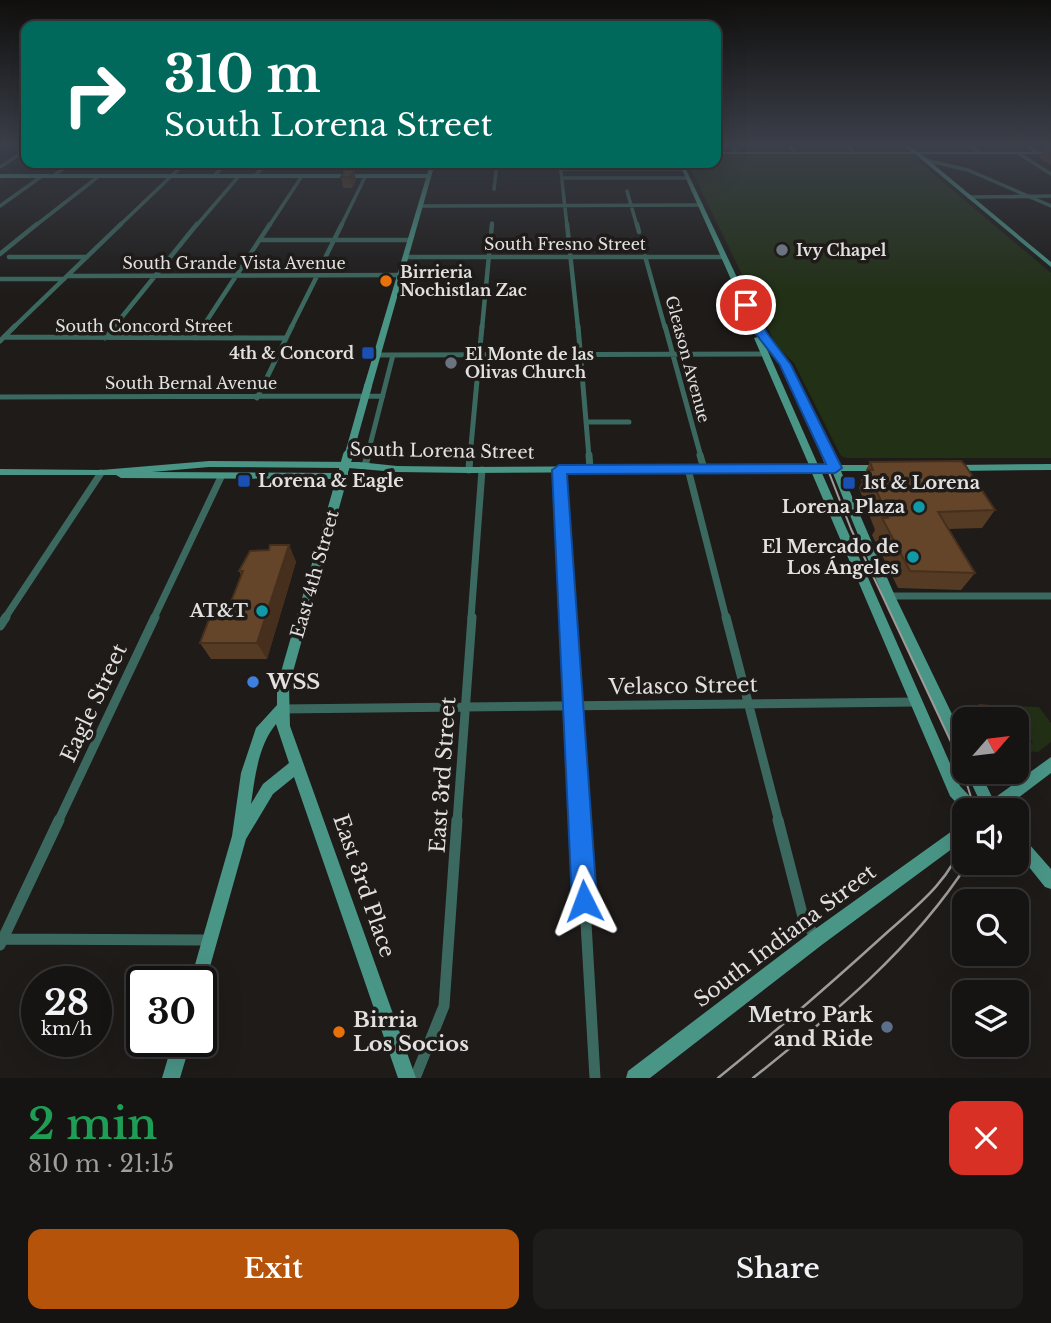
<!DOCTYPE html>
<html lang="en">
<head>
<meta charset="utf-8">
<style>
	:root { --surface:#161413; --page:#1f1d1c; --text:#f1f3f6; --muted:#9e9ea0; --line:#353333; --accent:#b45309 }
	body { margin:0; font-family:"Libre Baskerville",serif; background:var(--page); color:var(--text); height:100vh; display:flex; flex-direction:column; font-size:26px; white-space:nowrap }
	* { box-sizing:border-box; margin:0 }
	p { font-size:23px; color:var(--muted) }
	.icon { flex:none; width:38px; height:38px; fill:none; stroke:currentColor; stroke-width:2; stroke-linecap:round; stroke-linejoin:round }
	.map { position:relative; height:1078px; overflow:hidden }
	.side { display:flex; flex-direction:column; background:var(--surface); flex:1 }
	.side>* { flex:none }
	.banner { position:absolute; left:21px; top:21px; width:700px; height:147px; border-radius:14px; box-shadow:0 7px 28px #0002,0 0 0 2px var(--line); background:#00695c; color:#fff; overflow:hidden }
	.needle { width:46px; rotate:62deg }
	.controls { position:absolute; left:952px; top:707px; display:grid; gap:14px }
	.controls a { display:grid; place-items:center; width:77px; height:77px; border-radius:14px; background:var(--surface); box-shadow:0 7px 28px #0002,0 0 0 2px var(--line); font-size:35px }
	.speed { position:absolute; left:21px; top:966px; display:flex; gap:14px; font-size:35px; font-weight:700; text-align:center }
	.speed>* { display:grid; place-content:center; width:91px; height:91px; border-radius:50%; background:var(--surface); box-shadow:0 7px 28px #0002,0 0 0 2px var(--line); line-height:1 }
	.speed small { font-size:18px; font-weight:400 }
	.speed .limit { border:4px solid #111; border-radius:10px; background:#fff; color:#111 }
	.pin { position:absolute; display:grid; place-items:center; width:60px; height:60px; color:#fff; margin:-30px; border:4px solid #fff; border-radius:50%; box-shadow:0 2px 7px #0007 }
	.me { position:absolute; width:77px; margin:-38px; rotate:357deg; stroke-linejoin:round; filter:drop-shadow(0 0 5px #0008) }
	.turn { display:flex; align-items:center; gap:24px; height:147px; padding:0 28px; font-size:32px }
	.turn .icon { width:91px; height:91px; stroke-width:2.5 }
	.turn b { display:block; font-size:49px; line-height:60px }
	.round { display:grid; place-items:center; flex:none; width:74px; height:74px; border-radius:14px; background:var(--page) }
	.headline { display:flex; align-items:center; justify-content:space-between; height:119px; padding:0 28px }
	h1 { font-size:42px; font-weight:600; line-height:52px; color:#1e9e55 }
	.primary-button { display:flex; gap:14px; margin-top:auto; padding:14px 28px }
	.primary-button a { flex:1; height:80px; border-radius:14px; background:var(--accent); color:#fff; font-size:28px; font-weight:600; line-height:80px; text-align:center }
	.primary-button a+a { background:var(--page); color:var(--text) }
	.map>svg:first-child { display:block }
</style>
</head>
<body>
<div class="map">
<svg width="1051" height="1078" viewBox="0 0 1051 1078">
	<rect width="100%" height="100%" fill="#1e1b19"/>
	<path fill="#223016" d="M716,155H911L1051,273V458H847L841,456L794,363L776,345L688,163H716Z
		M1013,706L1039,707L1051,723V742L1038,752L1026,751L1021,745L1033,743Z"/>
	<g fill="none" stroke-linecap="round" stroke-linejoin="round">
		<path stroke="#3b695f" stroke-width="3.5" d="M731,144L737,153
			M788,144L795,153
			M845,144L854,153
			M968,144L980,153
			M1024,144L1038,153
			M1018,153L1051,174
			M925,160L968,170L1051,206
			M560,163L567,226
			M0,167L26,150
			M561,169H684
			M53,176L71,163
			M214,176L226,163
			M255,176L266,163
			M563,178H688
			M494,189L497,163
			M627,191L637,226
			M969,197L1051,196
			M0,206L42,176
			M420,206L701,205
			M35,226L99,176
			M119,226L185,163
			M196,226L239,176
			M269,226L302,176
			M341,226L366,175
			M492,226V223"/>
		<path stroke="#3b695f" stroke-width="4.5" d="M567,224L578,328
			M637,224L639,232
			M261,240H410
			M0,254L37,224
			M326,256L342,224
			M645,256L665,328
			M9,257H87
			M405,257H724
			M68,276L399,275
			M0,279H64
			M13,328L121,224
			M113,328L197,224
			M202,328L270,224
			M291,328L317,276
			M482,328L492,224"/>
		<path stroke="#3b695f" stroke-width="5" d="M578,326L589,457
			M665,326L701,457
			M4,337L285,338
			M105,338L115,326
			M196,338L204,326
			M0,341L15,326
			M377,355L765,354
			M0,397L383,396
			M257,398L292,326
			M586,422H629
			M367,457L393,355
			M470,457L482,326"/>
		<path stroke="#3b695f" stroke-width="7" d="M589,455L590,469
			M700,455L704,469
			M365,465L368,455
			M688,469L726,618
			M469,470L470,455
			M560,470L569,618
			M889,596H1051
			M5,618L101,473
			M154,618L221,477
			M471,618L482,470"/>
		<path stroke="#3b695f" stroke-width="9" d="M568,617L580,822
			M726,617L779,822
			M0,626L6,617
			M281,709L917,702
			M58,822L155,617
			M457,822L472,617"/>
		<path stroke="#3b695f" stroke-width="11" d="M580,820L595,1078
			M778,820L804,921L817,938
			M0,939L209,940
			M0,945L59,820
			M415,1078L444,1006L457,820"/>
		<path fill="#499586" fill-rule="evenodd" d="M903,144H908L917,152H1051V154H921L1051,262V267L915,154H716V152H911Z
			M431,163H435L372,386L368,388L364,386L426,178H0V174H427Z
			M679,163H683L758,322L789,365L838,465H879L884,468L879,471H841L895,596L964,739V760L959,758L883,596L832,471H821L960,786L978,805L980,810L964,811L950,796L811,471L469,473L397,472L348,468V476L289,686L290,726L416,1078H398L294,777L273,794L246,839L204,988L201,989V982H190L232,836L241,773L256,728L277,705V686L336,479L121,478L116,475H0V469L101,470L209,461L359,462L397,466L469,467L809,465L754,338L761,336L750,322ZM762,338L781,365L829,465H818ZM209,467L340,468L338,473L152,472ZM276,724L289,763L263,784L251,804C255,777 258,746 276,724Z
			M1051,464V470L954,471L949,468L954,465Z
			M1051,757V773L1002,810H984L966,772H980L993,799Z
			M964,824V840L823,944L650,1078H626L628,1071L811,932L959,826Z
			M1017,834L1022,836L1051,869V889L1045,887L1017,852Z
			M173,1041H191L180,1078H162Z"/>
		<path stroke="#9e9c9a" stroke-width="2" d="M783,367L821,452L851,529L959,759L975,810"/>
		<path stroke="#9e9c9a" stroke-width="2.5" d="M718,1078C774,1033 828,986 882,937C914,908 949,883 964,840
			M753,1078C832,1015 913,949 968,863"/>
		<path stroke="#499586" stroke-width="8" d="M348,457L368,386"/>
		<path stroke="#499586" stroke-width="10" d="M344,469L348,455"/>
	</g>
	<path fill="#563b24" d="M1047,144H1051V165L1039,158Z
		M345,170L356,181L352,188H343L341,177Z
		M870,462L995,510L982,528L948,529L975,573L961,590L898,588L872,535L875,530L859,488L862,482L861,480Z
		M289,545L296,562L267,659H211L200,643L225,617L241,575L239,571L269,550Z
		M980,705L1010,708L1025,733L1021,735L1023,740L1017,745V719H964Z"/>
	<path fill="#46301d" d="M354,170L356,181L352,188L350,177Z
		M289,545L296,562L267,659L257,643Z"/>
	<path fill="#64452a" stroke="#46301d" stroke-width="2" d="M345,170H354L350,177H341Z
		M961,461L965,465L995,510L938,512L975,573L910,571L882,518H888L868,470H873L870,462Z
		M270,545H289L257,643H200L210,617H225L243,571H239L250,551L269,550Z
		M980,705L1010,708L1025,733L1021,735L1023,740L1017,741V719H986Z"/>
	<linearGradient id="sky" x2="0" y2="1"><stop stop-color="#100f0e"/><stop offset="0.49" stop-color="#3b3f49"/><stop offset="1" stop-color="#3b3f49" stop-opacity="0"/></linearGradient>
	<rect width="1051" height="295" fill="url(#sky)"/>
	<path fill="#1a73e8" stroke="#114b97" stroke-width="2" d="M742,303H750L767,333L791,365L842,468L835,473L567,474L597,901L593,909L584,913L576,909L572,901L552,470L559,465L826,464L780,365L756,334L741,305Z"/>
	<g fill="#6b7280" stroke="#1e1b19" stroke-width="2.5">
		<circle cx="782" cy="250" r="7"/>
		<circle cx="451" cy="363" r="7"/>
	</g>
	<g fill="#e8710a" stroke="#1e1b19" stroke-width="2.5">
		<circle cx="386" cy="281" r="7"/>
		<circle cx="339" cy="1032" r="7"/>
	</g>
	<g fill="#1a4fb4" stroke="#1e1b19" stroke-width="2.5">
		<rect x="361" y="346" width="14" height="14" rx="3.5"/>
		<rect x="237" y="474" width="14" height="14" rx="3.5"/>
		<rect x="842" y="476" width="14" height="14" rx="3.5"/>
	</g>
	<g fill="#0f9aa8" stroke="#1e1b19" stroke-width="2.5">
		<circle cx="919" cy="507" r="7"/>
		<circle cx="913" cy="557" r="7"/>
		<circle cx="262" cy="611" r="7"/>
	</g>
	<circle fill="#3f7fe0" stroke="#1e1b19" stroke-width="2.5" cx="253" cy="682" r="7"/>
	<circle fill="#5c6f8a" stroke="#1e1b19" stroke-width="2.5" cx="887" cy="1027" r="7"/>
	<g text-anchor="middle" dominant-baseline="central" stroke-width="7" stroke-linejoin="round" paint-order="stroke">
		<g font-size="16" fill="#e3e1e0" stroke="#1e1b19">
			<text x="565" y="244">South Fresno Street</text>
			<text x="234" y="263">South Grande Vista Avenue</text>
			<text x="144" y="326">South Concord Street</text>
			<text transform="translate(688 359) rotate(75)">Gleason Avenue</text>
			<text x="191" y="383">South Bernal Avenue</text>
		</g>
		<g font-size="16" font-weight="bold" fill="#e3e1e0" stroke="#1e1b19" text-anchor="start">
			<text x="796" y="250">Ivy Chapel</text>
			<text x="400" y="272">Birrieria<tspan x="400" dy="18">Nochistlan Zac</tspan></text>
			<text x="354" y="353" text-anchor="end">4th &amp; Concord</text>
			<text x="465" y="354">El Monte de las<tspan x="465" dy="18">Olivas Church</tspan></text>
		</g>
		<g font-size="18" fill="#e3e1e0" stroke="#1e1b19">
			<text transform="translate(442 451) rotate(1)">South Lorena Street</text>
			<text transform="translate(315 574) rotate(-74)">East 4th Street</text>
		</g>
		<g font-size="18" font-weight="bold" fill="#e3e1e0" stroke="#1e1b19" text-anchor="end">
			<text x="258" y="481" text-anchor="start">Lorena &amp; Eagle</text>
			<text x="863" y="483" text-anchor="start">1st &amp; Lorena</text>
			<text x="905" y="507">Lorena Plaza</text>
			<text x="899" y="547">El Mercado de<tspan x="899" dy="21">Los Ángeles</tspan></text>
			<text x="248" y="611">AT&amp;T</text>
		</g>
		<g font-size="21" font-weight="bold" fill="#e3e1e0" stroke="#1e1b19" text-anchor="start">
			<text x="267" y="682">WSS</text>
			<text x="873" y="1015" text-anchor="end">Metro Park<tspan x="873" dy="24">and Ride</tspan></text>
			<text x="353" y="1020">Birria<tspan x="353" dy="24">Los Socios</tspan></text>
		</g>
		<g font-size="21" fill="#e3e1e0" stroke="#1e1b19">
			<text transform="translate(683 686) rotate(-1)">Velasco Street</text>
			<text transform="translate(94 703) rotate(-65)">Eagle Street</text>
			<text transform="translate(443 775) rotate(-86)">East 3rd Street</text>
			<text transform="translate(364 886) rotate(71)">East 3rd Place</text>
			<text transform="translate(785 936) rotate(-37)">South Indiana Street</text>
		</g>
	</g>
</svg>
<div class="controls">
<a><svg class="needle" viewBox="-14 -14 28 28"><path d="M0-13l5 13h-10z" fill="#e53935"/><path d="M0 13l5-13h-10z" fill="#9e9ea0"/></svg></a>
<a><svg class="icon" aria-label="sound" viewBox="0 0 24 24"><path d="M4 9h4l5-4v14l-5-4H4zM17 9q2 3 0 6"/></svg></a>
<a><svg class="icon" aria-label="search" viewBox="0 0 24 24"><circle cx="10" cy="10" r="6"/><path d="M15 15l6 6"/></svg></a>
<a><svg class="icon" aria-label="layers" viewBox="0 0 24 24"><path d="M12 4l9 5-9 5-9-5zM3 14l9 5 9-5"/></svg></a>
</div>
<div class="speed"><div>28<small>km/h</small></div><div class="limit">30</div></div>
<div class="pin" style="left:746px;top:305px;background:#d93025"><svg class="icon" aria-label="arrive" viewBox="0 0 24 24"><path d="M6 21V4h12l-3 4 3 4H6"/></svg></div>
<svg class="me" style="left:584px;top:901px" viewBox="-20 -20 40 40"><path d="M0-17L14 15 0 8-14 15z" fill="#1a73e8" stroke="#fff" stroke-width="4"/></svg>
<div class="banner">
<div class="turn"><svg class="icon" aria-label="right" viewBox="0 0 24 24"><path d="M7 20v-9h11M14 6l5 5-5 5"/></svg><div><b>310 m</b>South Lorena Street</div></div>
</div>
</div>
<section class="side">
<div class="headline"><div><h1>2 min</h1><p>810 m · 21:15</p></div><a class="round" style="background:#d93025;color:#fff"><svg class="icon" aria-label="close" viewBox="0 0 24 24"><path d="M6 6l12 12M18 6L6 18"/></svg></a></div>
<div class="primary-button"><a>Exit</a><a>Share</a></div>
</section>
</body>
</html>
